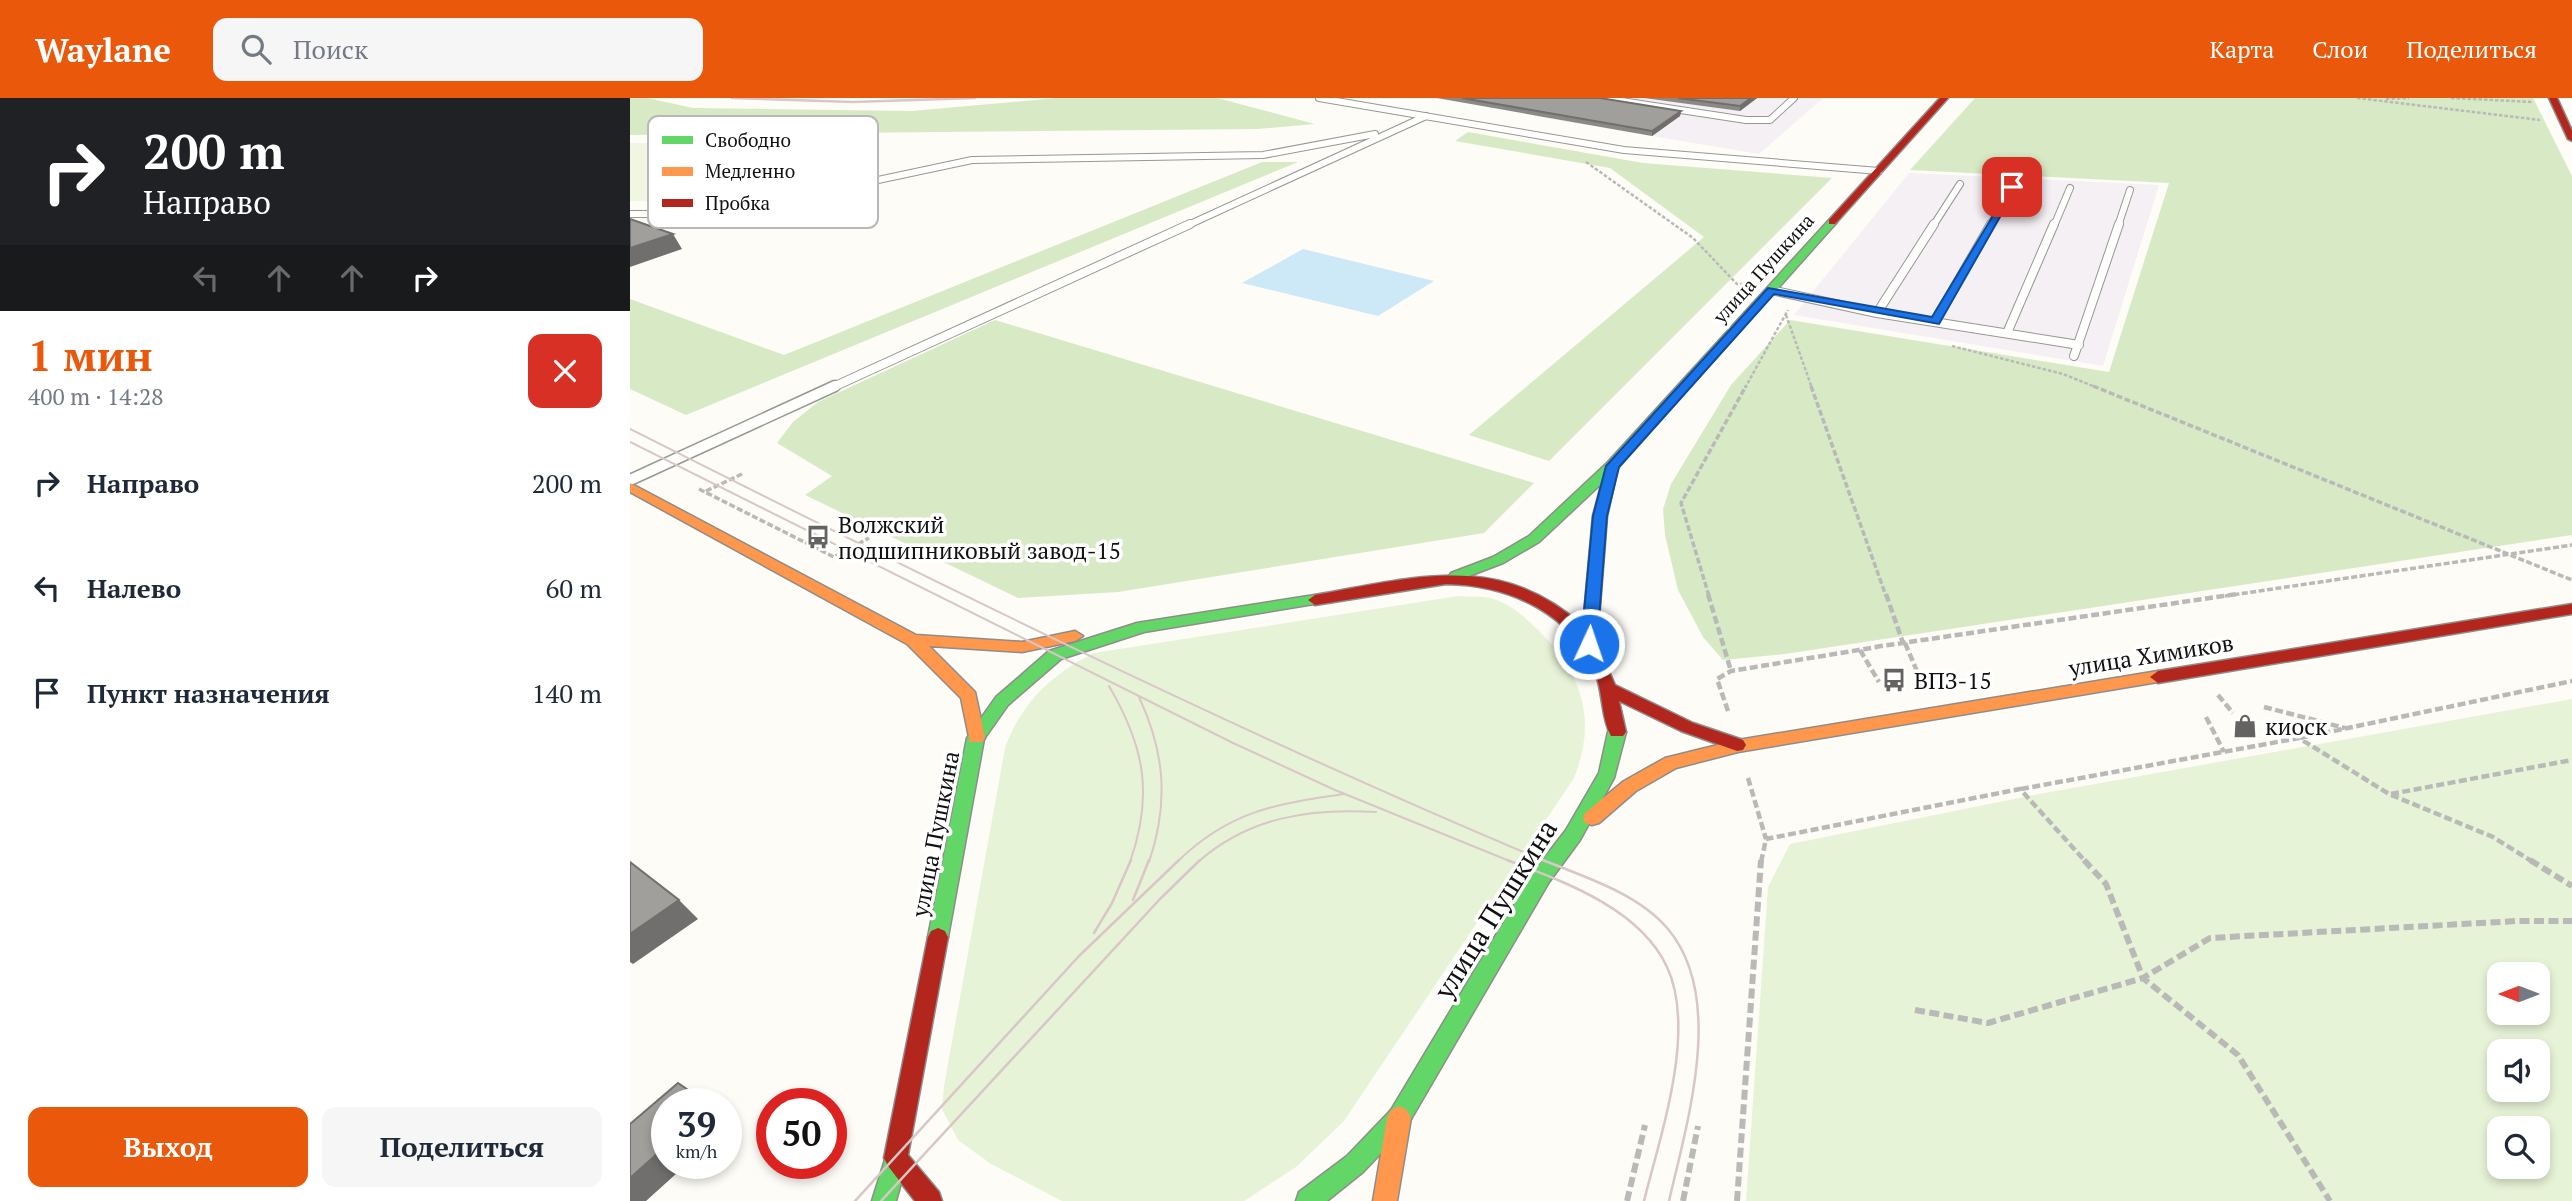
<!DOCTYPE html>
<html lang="ru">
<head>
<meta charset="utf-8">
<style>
	:root { --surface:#fff; --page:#f6f6f7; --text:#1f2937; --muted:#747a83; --accent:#ea580c }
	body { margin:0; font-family:"PT Serif",serif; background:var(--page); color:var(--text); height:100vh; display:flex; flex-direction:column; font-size:26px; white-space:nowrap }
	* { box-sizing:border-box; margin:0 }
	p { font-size:23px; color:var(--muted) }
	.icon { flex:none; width:38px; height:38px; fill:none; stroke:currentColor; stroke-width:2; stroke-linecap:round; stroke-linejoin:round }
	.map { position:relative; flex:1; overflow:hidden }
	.drawer { display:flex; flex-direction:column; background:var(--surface); width:630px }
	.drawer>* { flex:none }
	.banner { background:#202124; color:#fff; overflow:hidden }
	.needle { width:46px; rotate:270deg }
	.controls { position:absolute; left:1857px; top:864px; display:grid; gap:14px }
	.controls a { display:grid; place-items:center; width:63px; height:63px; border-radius:14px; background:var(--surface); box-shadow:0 4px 10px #0003; font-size:35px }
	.speed { position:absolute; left:21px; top:990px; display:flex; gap:14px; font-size:35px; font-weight:700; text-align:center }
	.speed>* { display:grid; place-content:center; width:91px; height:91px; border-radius:50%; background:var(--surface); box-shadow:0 4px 10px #0003; line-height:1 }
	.speed small { font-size:18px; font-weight:400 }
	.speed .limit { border:10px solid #d22; background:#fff; color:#111 }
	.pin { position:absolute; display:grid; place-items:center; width:60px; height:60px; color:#fff; margin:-30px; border-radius:14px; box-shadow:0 4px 10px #0006 }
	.me { position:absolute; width:77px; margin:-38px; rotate:3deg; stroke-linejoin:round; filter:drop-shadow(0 0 5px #0008) }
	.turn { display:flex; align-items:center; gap:24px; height:147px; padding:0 28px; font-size:32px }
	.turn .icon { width:91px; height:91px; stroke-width:2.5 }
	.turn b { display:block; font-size:49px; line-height:60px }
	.lanes { display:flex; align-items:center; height:66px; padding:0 28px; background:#0003; justify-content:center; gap:35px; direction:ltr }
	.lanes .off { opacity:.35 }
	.round { display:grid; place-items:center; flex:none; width:74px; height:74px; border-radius:14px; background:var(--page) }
	.summary { display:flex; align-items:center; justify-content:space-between; height:119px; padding:0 28px }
	h1 { font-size:42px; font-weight:700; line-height:52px; color:var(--accent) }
	.button { display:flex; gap:14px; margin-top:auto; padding:14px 28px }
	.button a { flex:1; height:80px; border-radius:14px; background:var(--accent); color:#fff; font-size:28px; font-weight:700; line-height:80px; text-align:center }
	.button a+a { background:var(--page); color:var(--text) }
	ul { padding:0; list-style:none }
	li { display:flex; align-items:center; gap:21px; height:105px; padding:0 28px }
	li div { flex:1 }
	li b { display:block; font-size:26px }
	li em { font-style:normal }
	header { display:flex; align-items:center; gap:42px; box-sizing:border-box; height:98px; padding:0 35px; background:var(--accent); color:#fff }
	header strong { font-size:33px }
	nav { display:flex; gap:38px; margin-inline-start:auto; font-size:24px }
	.search { width:490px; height:63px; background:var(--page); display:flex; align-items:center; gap:18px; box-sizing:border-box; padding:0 24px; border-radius:14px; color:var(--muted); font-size:26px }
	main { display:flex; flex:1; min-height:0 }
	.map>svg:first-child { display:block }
</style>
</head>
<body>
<header>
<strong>Waylane</strong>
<div class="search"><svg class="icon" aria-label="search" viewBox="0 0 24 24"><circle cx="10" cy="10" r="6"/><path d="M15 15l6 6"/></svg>Поиск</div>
<nav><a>Карта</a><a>Слои</a><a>Поделиться</a></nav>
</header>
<main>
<section class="drawer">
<div class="banner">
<div class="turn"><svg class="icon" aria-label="right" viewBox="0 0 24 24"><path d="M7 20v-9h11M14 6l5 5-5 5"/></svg><div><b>200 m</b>Направо</div></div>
<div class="lanes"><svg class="icon off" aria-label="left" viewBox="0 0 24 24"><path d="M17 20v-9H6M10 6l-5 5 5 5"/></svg><svg class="icon off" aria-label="ahead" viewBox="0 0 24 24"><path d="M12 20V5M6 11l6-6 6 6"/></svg><svg class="icon off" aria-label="ahead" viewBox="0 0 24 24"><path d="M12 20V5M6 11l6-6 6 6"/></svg><svg class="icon" aria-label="right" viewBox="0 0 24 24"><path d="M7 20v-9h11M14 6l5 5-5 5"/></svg></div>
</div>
<div class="summary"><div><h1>1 мин</h1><p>400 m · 14:28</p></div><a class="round" style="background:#d93025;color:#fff"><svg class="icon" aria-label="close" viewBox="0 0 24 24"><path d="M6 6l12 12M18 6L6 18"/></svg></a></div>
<ul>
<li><svg class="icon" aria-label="right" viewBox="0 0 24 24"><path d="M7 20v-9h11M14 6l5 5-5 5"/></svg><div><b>Направо</b></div><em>200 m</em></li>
<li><svg class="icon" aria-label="left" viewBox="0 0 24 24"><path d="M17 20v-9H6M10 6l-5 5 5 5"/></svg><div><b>Налево</b></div><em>60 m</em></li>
<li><svg class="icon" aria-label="arrive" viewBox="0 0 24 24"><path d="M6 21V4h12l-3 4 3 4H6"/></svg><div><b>Пункт назначения</b></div><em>140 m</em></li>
</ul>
<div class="button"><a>Выход</a><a>Поделиться</a></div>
</section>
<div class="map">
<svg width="1942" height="1103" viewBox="0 0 1942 1103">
	<rect width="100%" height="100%" fill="#fdfcf7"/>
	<path fill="#f5f0f3" d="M801,0H1193L1129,56L903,18L907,15L858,6L854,8Z
		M1279,75L1529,87L1473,268L1164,217Z"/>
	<path fill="#e7f3d7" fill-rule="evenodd" d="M828,498C839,499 851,498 861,500C881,506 895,519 909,533C953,576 967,623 944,680L714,1023L666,1069L614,1103H432L361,1066L328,1042L312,1011L314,988L375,650C391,605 422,576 464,555Z
		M1942,601V1103H1116L1138,789L1160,746L1409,696ZM1869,877H1908V915H1869ZM1869,954H1908V992H1869ZM1869,1031H1908V1069H1869Z"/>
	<path fill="#d8eac5" d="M0,0H17L63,10L282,13L427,0H587L685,26L627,31L0,37Z
		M1345,0H1903L1942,78V437L1155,556L1093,562L1073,539L1048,492L1035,437L1033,411L1041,386L1101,287L1160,222L1479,274L1539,85L1280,72Z
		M838,34L1013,65L1202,80L919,363L839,337L1074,139L980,70L825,43Z
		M632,64H668L56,317L0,291V201L154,257Z
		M365,222L904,385L854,435L488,494L388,500L175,397L202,378L147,345L163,324L188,304Z"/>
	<path fill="#f0f6e1" d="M0,45L212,46L122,104L0,103Z"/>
	<path fill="#cde8f7" d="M673,151L804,183L748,218L612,185Z"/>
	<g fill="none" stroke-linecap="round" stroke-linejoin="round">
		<g stroke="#979795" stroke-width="8">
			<path id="lane-far2" d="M689,0L994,52L1249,73
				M972,0L1116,22H1140L1164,0
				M0,116H164L248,82L342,62L633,57L745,36
				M556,128L796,18
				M1303,128L1330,86
				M1360,128L1382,89
				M1424,128L1440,90
				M1488,128L1500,92"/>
		</g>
		<g stroke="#979795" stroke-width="10">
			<path id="lane-far1" d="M1141,192L1247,215L1449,247
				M1247,215L1304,126
				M1305,223L1361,126
				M1377,235L1424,126
				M1444,258L1489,126
				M201,290L560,126"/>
		</g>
		<g stroke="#979795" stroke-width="13">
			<path id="lane" d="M0,382L205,288"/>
		</g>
		<g stroke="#8e8d8b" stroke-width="3">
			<path id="fast" d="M1199,122L1207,124L987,371L909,444L873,465L831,481H821L819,478L821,475L863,459L899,438L977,365Z
				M685,497L690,499L692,502L690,505L514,534L431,561L378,607L354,641L318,839L315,845L308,848L301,845L298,839L337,640L366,599L419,553L507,525Z
				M987,628L993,630L996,634L984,680L950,742L919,784L777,1028L733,1074L697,1103H666L669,1094L717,1058L761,1012L905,772L936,732L969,675L978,634L981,630Z
				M266,1048L274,1052L278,1060L266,1103H242L258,1052Z"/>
		</g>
		<g stroke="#8e8d8b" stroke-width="3">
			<path id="slow" d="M0,385L286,537L392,544L445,533L453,538L445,543L392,554L299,548L345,594L355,640L352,644H340L331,600L277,546L0,394Z
				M1528,573L1536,579L1534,583L1108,654L1046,670L1006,693L969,725L962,727L955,725L953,720L955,715L994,683L1035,660L1108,642Z
				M769,1008L777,1012L781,1020L767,1103H743L757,1020L761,1012Z"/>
		</g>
		<g stroke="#8e8d8b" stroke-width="3">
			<path id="jam" d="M1310,0H1318L1205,126H1199V122Z
				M1919,0H1927L1942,33V43L1938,41Z
				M982,365L988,369L977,418L967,546L985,587L1063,625L1113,642L1116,647L1113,652L1107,653L1051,633L989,603L996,634L993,638H981C972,622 973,599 967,580C945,516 880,487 816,486L685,507L678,502L685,497C784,480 869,452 953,528L963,418L976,369Z
				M1942,506V516L1528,585L1520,579L1528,573Z
				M308,830L315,833L318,839L278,1057L309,1094L312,1103H285L258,1068L254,1060L298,839L301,833Z"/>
		</g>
		<path stroke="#b9b9b8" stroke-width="2.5" stroke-dasharray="3.5 2" stroke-linecap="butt" d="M1727,0L1910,22
			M1821,0L1903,4
			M1756,1L1779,0
			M956,64L1063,140L1107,186H1114
			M1156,217L1182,290
			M1322,248L1433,276L1468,290
			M1115,290L1158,212"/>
		<path stroke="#b9b9b8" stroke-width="3.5" stroke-dasharray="6 2.5" stroke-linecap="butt" d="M1181,288L1256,498
			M1463,288L1942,482
			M69,391L204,459L239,440
			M76,393L112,376
			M1079,498L1051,405L1116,288
			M1595,498L1942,447"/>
		<path stroke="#b9b9b8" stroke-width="4.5" stroke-dasharray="8 3.5" stroke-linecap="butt" d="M1078,496L1101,573
			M1256,496L1273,545
			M1275,545L1289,578
			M1245,549L1607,496
			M1230,552L1249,584
			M1264,582L1271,593
			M1588,597L1603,615
			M1634,609L1715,630
			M1098,613L1087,581L1101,573L1247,549
			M1576,619L1594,654
			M1670,640L1942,583
			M1118,680L1136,741
			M1391,691L1669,640L1759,696L1863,739L1903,764
			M1761,696L1942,662
			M1131,764L1136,741L1390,691L1456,764"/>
		<path stroke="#b9b9b8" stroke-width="6" stroke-dasharray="10 4.5" stroke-linecap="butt" d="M1454,762L1476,786L1513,880L1608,957L1700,1103
			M1900,762L1942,788
			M1285,912L1358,925L1513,880L1580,840L1887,823H1942
			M997,1103L1015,1027
			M1053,1103L1068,1028
			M1107,1103L1131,762"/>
		<use href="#lane-far2" stroke="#fffffe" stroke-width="6"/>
		<use href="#lane-far1" stroke="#fffffe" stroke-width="8"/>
		<use href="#lane" stroke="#fffffe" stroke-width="10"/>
		<use href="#fast" fill="#63d668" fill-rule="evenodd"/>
		<use href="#slow" fill="#ff974d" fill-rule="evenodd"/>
		<use href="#jam" fill="#b3261e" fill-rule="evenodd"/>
		<path stroke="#d9c6c7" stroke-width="2" d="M0,331C302,483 605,633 917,764
			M0,344L603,645L705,692L882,764
			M479,588C514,648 524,696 500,764
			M509,599C535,655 539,705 519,764
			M547,764C599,713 645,706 714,696
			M568,764C619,719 680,710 746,714"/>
		<path stroke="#d9c6c7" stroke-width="2.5" d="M877,762C932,783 1010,810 1037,869C1067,933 1030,1038 1014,1103
			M913,762C954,779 1008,795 1038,831C1096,900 1057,1024 1039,1103
			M503,802L519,762
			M464,835L482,805L501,762
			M225,1103L449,858L549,762
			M251,1103L530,801L570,762"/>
		<path stroke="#d9c6c7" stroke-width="2.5" d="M102,0L223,4L345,0"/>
	</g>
	<path fill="#8a8986" d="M807,0H970L1051,13L1050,18L1022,38Z
		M1014,0H1127L1110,13Z"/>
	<path fill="#716f6d" d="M1121,0H1127L1110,13V8Z
		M1051,13L1050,18L1022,38V33Z
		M43,136L52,151L0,169V150Z
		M49,802L68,821L3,866L0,864V836Z
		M96,1020L102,1024L96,1029Z
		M37,1047V1066H57L16,1103H0V1080Z"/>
	<path fill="#a19f9c" stroke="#716f6d" stroke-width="2" d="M832,0H970L1051,13L1022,33Z
		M1048,0H1121L1110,8Z
		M0,121L43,136L0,150Z
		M0,764L49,802L0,836Z
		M48,985L79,1006H37V1047L0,1080V1026Z"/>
	<path fill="#1a73e8" stroke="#114b97" stroke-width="2" d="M1382,86L1387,89L1309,226L1144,196L989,369L977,418L967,546L959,551L953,550L951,546L963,418L976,368L1138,190L1302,219Z"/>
	<defs>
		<g id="bus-bare" transform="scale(1.89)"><path d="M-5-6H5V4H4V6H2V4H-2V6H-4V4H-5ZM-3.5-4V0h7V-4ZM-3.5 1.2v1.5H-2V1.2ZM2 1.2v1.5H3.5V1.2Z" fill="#646362" stroke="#fff" stroke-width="2.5" paint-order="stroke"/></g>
		<g id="shop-bare" transform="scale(1.89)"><path d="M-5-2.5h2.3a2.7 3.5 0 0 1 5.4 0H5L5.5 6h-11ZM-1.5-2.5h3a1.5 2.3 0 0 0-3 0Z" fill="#646362" stroke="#fff" stroke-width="2.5" paint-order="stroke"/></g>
	</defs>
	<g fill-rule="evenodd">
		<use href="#bus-bare" x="188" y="439"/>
		<use href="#bus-bare" x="1264" y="582"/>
		<use href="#shop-bare" x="1615" y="628"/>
	</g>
	<g text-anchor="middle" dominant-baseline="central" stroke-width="7" stroke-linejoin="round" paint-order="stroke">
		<g font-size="19" fill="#111" stroke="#fff">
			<text transform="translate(1133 170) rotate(-48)">улица Пушкина</text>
		</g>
		<g font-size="23" fill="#111" stroke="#fff" text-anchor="start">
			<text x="208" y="426">Волжский<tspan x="208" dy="26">подшипниковый завод-15</tspan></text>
			<text x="1284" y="582">ВПЗ-15</text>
			<text x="1635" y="628">киоск</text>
		</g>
		<g font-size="23" fill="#111" stroke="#fff">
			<text transform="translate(1521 557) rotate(-9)">улица Химиков</text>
			<text transform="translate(305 736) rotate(-79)">улица Пушкина</text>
		</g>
		<g font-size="28" fill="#111" stroke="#fff">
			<text transform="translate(865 811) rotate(-58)">улица Пушкина</text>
		</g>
	</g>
	<rect x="18" y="18" width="230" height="112" rx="10" fill="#fff" stroke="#b8b8b8" stroke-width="2"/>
	<rect x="32" y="38" width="31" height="8" fill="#63d668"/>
	<rect x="32" y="69" width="31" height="9" fill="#ff974d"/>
	<rect x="32" y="101" width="31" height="8" fill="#b3261e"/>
	<g font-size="19" fill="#111">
		<text x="75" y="49">Свободно</text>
		<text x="75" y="80">Медленно</text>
		<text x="75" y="112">Пробка</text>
	</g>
</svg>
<div class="controls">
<a><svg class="needle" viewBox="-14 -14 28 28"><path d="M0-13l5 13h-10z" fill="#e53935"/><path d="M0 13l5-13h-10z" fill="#747a83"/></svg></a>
<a><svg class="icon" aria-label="sound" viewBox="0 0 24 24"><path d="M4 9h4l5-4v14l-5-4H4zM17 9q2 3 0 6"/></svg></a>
<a><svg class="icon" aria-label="search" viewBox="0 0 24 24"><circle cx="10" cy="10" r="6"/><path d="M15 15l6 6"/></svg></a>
</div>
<div class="speed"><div>39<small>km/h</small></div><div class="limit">50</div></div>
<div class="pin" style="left:1382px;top:89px;background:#d93025"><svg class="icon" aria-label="arrive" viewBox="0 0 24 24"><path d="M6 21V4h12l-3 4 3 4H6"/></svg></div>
<svg class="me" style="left:959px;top:546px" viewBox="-20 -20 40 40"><circle r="17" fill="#1a73e8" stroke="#fff" stroke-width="3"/><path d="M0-11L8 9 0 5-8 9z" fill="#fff"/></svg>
</div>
</main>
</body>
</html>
